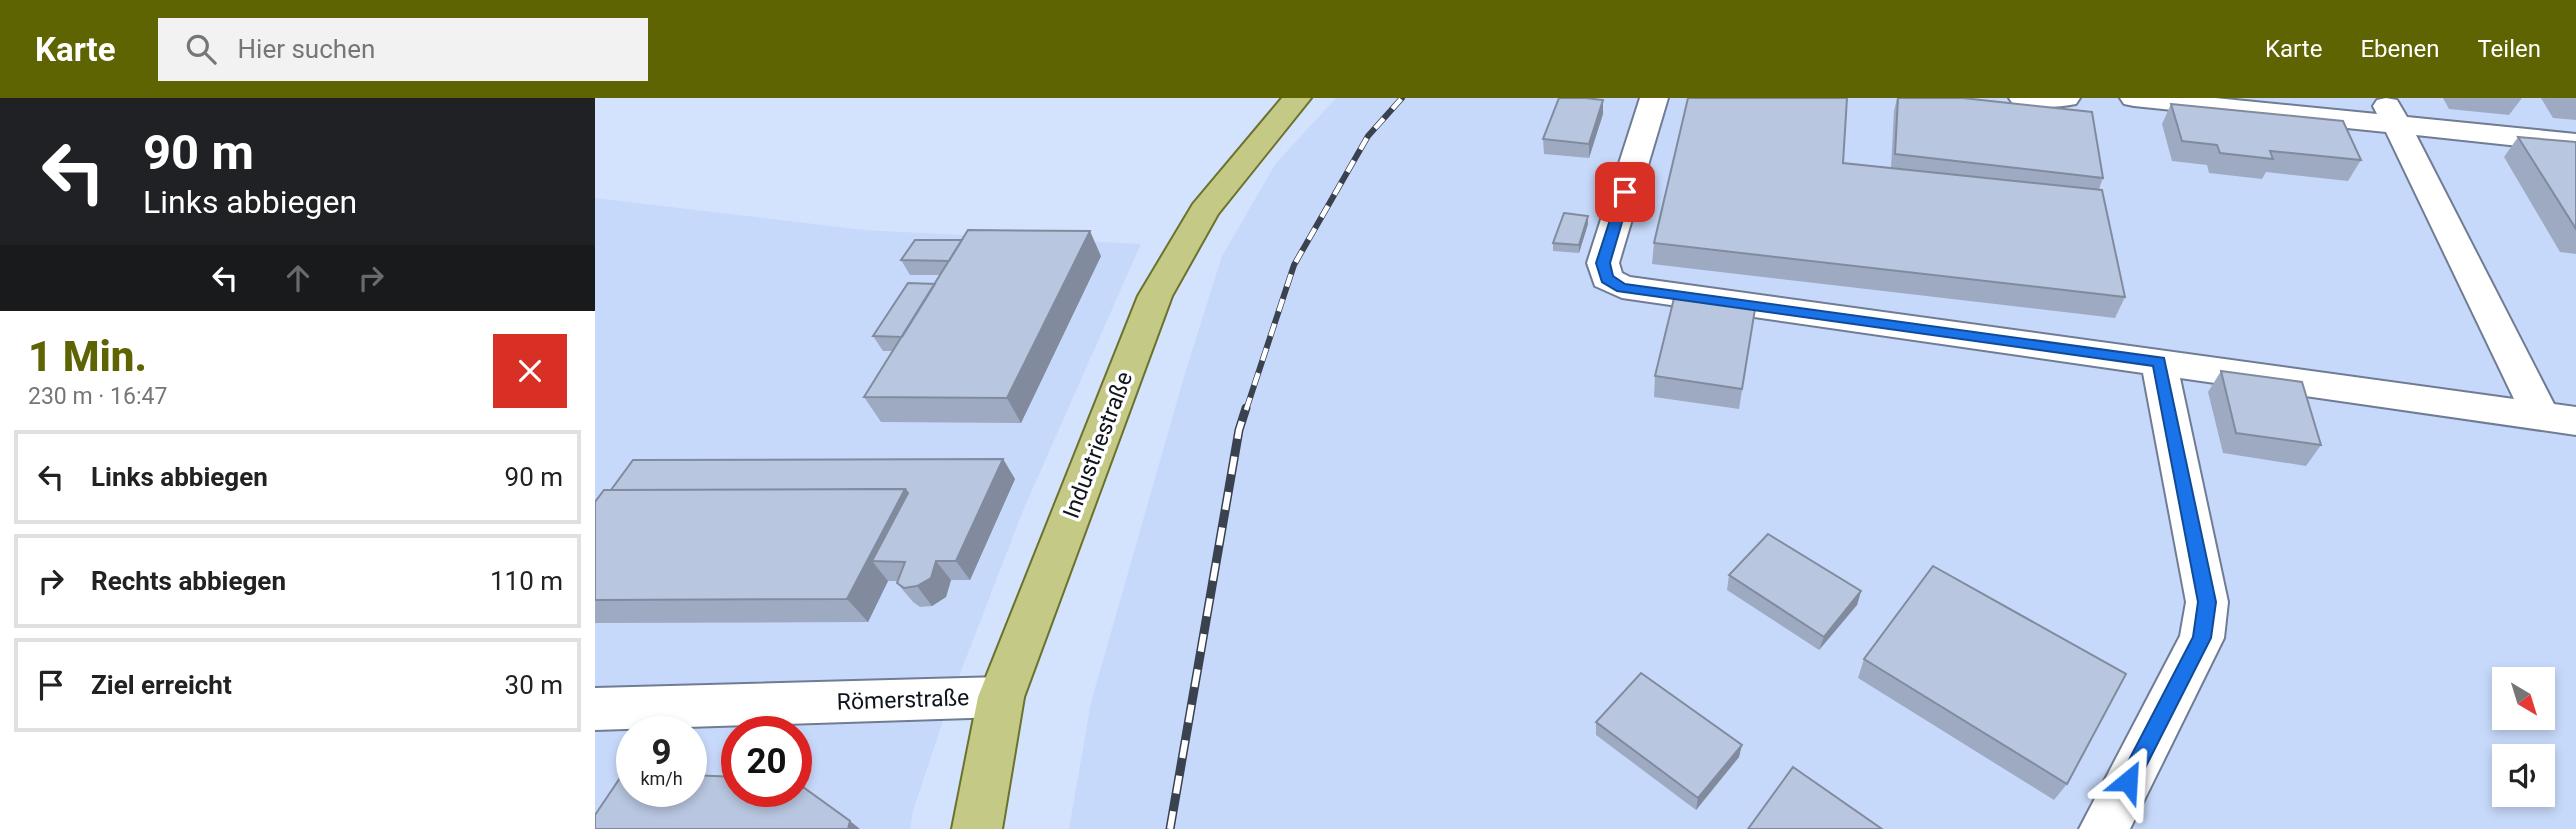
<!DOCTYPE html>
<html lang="de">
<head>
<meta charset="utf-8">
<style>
	:root { --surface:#fff; --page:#f2f2f2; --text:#222; --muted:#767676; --line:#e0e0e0; --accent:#5e6401 }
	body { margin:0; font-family:Roboto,sans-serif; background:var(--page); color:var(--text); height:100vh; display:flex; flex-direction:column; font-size:26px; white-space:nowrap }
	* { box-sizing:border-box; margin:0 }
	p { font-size:23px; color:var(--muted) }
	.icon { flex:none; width:38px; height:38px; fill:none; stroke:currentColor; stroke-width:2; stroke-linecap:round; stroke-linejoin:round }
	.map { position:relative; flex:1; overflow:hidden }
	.details { display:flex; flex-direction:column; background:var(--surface); width:595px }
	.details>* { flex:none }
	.banner { background:#202124; color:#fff; overflow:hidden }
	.needle { width:46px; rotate:142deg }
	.buttons { position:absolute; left:1897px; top:569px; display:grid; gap:14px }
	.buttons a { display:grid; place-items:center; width:63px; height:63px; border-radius:0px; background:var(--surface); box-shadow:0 4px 10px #0003; font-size:35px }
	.speed { position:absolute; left:21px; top:618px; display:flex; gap:14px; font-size:35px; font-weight:700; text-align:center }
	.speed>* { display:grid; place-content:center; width:91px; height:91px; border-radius:50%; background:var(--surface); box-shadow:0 4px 10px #0003; line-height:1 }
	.speed small { font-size:18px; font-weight:400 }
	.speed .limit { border:10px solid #d22; background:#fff; color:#111 }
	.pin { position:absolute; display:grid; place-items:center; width:60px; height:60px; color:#fff; margin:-30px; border-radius:14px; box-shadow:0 4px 10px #0006 }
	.me { position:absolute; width:77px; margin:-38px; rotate:27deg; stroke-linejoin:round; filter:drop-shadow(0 0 5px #0008) }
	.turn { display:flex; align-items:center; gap:24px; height:147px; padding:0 28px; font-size:32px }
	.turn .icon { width:91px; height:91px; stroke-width:2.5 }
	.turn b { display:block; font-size:49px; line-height:60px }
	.lanes { display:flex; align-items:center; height:66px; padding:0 28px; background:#0003; justify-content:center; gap:35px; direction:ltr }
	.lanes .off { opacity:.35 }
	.round { display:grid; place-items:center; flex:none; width:74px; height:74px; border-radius:0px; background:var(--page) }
	.head { display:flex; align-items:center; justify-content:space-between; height:119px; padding:0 28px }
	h1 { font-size:42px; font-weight:800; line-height:52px; color:var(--accent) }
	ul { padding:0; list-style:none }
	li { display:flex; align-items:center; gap:21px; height:94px; margin:0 14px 10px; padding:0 14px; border:4px solid var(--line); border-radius:0px }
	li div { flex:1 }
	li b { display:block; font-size:26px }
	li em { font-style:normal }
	header { display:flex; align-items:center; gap:42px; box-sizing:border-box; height:98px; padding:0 35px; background:var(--accent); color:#fff }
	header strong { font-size:33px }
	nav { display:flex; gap:38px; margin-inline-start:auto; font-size:24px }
	.search { width:490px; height:63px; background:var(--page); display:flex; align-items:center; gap:18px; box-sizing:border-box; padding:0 24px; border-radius:0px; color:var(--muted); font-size:26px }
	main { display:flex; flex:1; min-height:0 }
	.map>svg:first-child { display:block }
</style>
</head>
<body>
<header>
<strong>Karte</strong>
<div class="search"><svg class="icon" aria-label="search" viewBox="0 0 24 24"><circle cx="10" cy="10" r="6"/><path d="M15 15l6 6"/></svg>Hier suchen</div>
<nav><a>Karte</a><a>Ebenen</a><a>Teilen</a></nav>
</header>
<main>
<section class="details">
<div class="banner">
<div class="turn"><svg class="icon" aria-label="left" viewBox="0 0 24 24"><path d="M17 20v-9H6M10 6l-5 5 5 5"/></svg><div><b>90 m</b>Links abbiegen</div></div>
<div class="lanes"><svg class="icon" aria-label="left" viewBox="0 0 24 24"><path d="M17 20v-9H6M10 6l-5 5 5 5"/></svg><svg class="icon off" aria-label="ahead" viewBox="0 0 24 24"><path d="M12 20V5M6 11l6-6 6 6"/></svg><svg class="icon off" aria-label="right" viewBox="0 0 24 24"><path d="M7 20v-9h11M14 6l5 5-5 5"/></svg></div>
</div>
<div class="head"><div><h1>1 Min.</h1><p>230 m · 16:47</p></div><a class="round" style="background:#d93025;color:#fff"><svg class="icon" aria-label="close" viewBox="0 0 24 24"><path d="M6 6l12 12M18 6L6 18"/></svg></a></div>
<ul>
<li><svg class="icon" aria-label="left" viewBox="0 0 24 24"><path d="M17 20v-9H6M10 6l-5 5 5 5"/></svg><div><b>Links abbiegen</b></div><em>90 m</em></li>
<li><svg class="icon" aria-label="right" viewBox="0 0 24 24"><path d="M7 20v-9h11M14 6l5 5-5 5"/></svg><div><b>Rechts abbiegen</b></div><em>110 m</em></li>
<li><svg class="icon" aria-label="arrive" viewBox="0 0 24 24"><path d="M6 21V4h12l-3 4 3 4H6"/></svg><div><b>Ziel erreicht</b></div><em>30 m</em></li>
</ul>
</section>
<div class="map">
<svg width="1981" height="731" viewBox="0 0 1981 731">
	<rect width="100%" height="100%" fill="#d4e3fd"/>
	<path fill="#c7d9fa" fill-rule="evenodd" d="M741,0H1981V731H474L496,604L590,275L627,158L681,65ZM1909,581H1948V620H1909ZM1909,658H1948V696H1909Z
		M0,100L269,132L546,146L427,415L355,602L318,713L315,731H0ZM37,634H96V693H37ZM142,634H201V693H142Z"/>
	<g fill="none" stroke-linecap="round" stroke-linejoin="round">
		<g stroke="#6f7c93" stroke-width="4">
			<path id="minor" d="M1045,0H1073L1024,165L1027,175L1035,179L1919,301L1791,34L1539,8L1529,6L1525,0H1620L1782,16L1778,8L1782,2L1791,0L1802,2L1812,19L1981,36V54L1821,37L1959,306L1981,309V337L1585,280L1633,504L1629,540L1535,731H1484L1585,538L1591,504L1548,275L1027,200L1000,188L992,165Z
				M1414,0H1485L1481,6C1462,10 1437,10 1418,6Z
				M406,579L422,585L429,599L422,613L406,619L0,632V590Z"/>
		</g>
		<g stroke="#6b722d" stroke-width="4">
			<path id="major" d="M687,0H716L623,116L577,198L429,599L407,731H357L383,599L543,198L598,106Z"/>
		</g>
		<use href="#minor" fill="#fff" fill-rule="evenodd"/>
		<use href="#major" fill="#c4c986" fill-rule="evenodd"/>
		<g stroke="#3b424f" stroke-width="6">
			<path id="rail-far1" d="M651,312L699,167L773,38L807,0"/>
		</g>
		<g stroke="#3b424f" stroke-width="9">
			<path id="rail" d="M575,731L644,332L651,310"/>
		</g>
		<use href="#rail-far1" stroke="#fff" stroke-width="4.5" stroke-dasharray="13" stroke-linecap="butt"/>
		<use href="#rail" stroke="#fff" stroke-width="6" stroke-dasharray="18" stroke-linecap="butt"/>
	</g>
	<path fill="#9eaac1" d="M1302,0H1368L1508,80L1504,91L1530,199L1520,220L1057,166L1059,145L1248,65L1296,70L1299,13Z
		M1848,0H1927L1914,17L1854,11Z
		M1946,0H1981V22L1958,20Z
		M1576,6L1766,62L1753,83L1671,74L1667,81L1614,75L1612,67L1577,63L1567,26Z
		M1008,16L994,60L949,56L948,41Z
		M1923,39L1981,44V156L1965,154L1909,59Z
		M993,118V126L984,155L958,153V145Z
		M506,158L426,325L286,324L269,299L298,253H288L278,238L340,186L345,177H315L306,162Z
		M1160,211L1144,311L1059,299L1060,278Z
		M1626,273L1726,347L1711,368L1628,355L1613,294Z
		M408,361L420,381L375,482H356L351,499L337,508L325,509L318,504L302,485L303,483H293L273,524L0,525V404L16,392Z
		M1134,477L1266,493L1262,507L1224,552L1132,492Z
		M1269,561L1472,686L1459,702L1263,580Z
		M1001,624L1144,659L1101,712L1001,637Z"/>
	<path fill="#818b9d" d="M1008,2V16L994,60V46Z
		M993,118V126L984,155V147Z
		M495,133L506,158L426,325L412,300Z
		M408,361L420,381L375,482L361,463Z
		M310,391L327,415L277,463L293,483L273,524L252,501Z
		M341,463L356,482L351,499L337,508L322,488Z
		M1266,493L1262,507L1224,552L1229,539Z
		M1147,647L1144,659L1101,712L1103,700Z
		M255,723L265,731H253Z"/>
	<path fill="#b8c6e0" stroke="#818b9d" stroke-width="2" d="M964,0H990L1008,2L994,46L948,41Z
		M1093,0H1252L1248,65L1507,92L1530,199L1059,145Z
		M1303,0H1368L1497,14L1508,80L1300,56Z
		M1576,6L1748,23L1766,62L1675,53L1678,61L1625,55L1622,47L1587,43Z
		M1923,39L1981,44V131Z
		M969,115L993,118L984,147L958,145Z
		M373,132L495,133L412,300L269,299Z
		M320,142H367L354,163L306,162Z
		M313,185L340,186L307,239L278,238Z
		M1079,200L1160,211L1147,291L1060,278Z
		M1626,273L1707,284L1726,347L1641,335Z
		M408,361L361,463H341L336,480L322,488L309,490L302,485L310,464L277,463L313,395L310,391L16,392L38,362Z
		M310,391L252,501L0,502V404L9,392Z
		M1173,436L1266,493L1229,539L1134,477Z
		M1338,468L1531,576L1472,686L1269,561Z
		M1046,575L1147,647L1103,700L1001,624Z
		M1198,669L1287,731H1153Z
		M29,674H37V693H96V677L142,679V693H201V684L255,723L253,731H0V717Z"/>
	<path fill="#1a73e8" stroke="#114b97" stroke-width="2" d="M1030,91L1036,94L1015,165L1018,178L1030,186L1569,260L1621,504L1616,540L1540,690L1533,693L1526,690L1523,683L1598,539L1603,504L1558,268L1022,193L1007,184L1001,165L1024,94Z"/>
	<g text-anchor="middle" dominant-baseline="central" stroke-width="7" stroke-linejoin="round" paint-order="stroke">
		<g font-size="23" fill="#0f141d" stroke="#fff">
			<text transform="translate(503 347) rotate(-69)">Industriestraße</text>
			<text transform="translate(308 602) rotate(-2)">Römerstraße</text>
		</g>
	</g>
</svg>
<div class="buttons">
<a><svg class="needle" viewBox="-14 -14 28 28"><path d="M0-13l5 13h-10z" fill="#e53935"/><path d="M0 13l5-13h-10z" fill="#767676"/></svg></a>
<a><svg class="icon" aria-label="sound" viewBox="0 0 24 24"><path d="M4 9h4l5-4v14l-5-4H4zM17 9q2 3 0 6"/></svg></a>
</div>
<div class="speed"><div>9<small>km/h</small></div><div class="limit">20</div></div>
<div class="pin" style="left:1030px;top:94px;background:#d93025"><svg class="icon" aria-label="arrive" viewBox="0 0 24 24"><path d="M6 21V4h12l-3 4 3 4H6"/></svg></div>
<svg class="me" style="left:1533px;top:683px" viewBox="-20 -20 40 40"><path d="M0-17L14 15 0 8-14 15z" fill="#1a73e8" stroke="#fff" stroke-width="4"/></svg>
</div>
</main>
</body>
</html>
